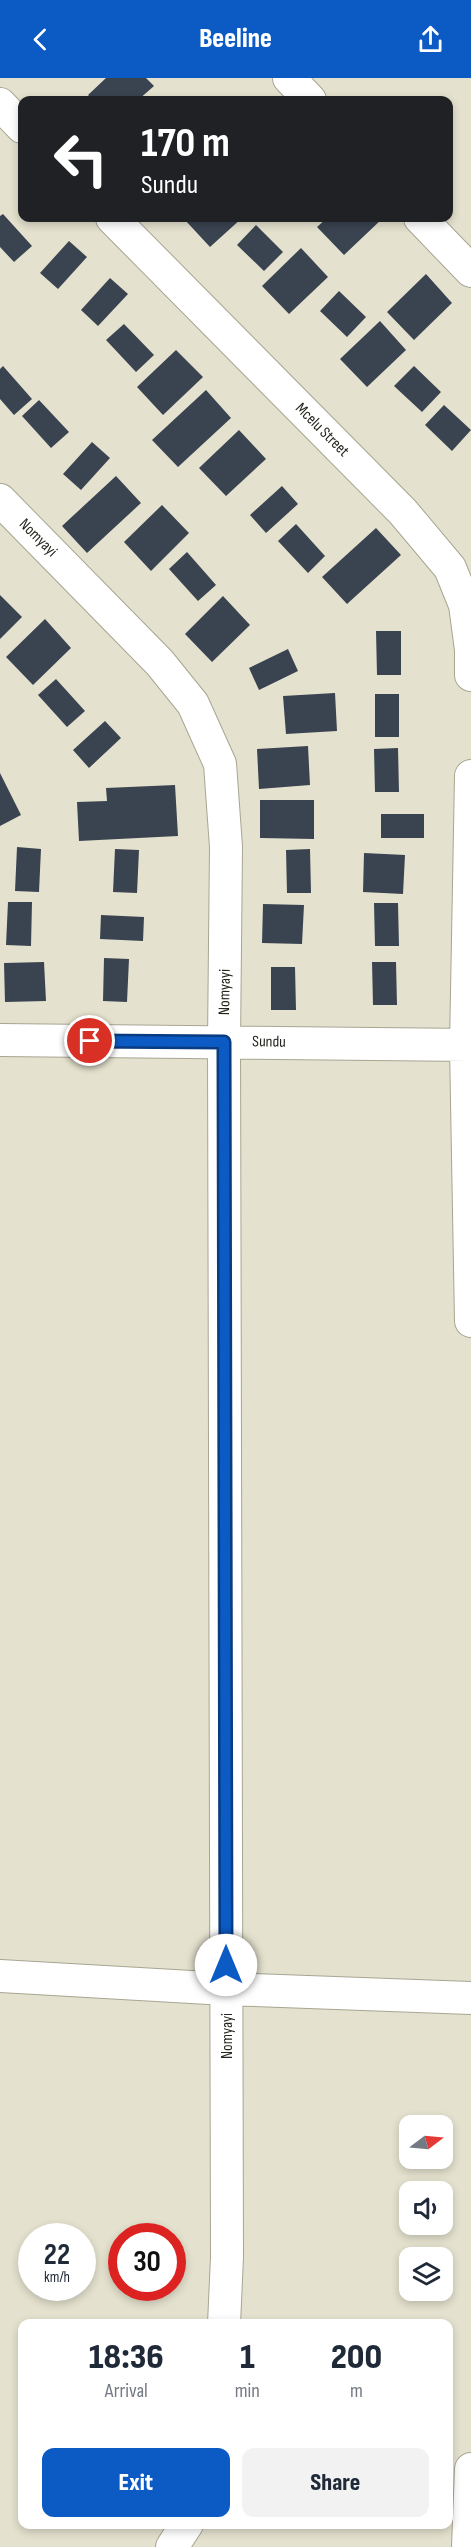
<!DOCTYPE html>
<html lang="en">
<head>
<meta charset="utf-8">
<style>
	:root { --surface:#fff; --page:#f2f2f3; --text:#1f2937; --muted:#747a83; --accent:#0c5bc5 }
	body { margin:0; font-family:"Sofia Sans Condensed",sans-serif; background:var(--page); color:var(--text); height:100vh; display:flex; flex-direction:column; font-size:22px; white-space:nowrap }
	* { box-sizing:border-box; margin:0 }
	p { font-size:20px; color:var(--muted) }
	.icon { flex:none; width:33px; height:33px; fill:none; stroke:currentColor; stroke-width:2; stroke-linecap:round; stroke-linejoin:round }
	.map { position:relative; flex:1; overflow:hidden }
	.side { position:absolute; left:18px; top:2241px; width:435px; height:210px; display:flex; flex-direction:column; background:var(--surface); border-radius:12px; box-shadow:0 3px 9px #0003 }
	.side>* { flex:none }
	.banner { position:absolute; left:18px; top:18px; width:435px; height:126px; border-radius:12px; box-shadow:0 3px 9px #0003; background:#202124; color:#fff; overflow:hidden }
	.needle { width:39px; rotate:74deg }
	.tools { position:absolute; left:399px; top:2037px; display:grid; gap:12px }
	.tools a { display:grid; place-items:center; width:54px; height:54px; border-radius:12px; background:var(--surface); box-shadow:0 3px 9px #0003; font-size:30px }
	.speed { position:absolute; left:18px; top:2145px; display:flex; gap:12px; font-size:30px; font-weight:700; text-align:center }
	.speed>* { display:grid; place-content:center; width:78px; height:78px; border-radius:50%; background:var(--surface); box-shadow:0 3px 9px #0003; line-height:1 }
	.speed small { font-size:15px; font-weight:400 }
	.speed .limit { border:9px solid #d22; background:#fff; color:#111 }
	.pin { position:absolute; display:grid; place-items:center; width:51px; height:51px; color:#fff; margin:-26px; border:3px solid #fff; border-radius:50%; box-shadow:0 2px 6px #0007 }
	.me { position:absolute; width:66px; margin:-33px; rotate:0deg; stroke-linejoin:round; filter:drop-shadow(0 0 4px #0008) }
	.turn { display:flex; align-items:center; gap:21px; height:126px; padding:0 24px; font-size:27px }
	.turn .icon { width:78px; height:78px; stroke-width:2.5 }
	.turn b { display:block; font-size:42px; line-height:51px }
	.eta { display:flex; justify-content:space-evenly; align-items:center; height:102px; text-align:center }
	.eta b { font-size:36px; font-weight:800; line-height:42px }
	.button { display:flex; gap:12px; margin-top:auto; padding:12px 24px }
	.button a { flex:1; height:69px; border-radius:12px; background:var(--accent); color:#fff; font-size:24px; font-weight:800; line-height:69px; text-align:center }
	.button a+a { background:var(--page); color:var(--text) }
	header { display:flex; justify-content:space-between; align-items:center; height:78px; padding:0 24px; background:var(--accent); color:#fff; font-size:27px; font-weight:800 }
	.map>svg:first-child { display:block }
</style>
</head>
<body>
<header><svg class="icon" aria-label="back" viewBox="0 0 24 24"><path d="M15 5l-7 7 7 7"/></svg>Beeline<svg class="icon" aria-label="share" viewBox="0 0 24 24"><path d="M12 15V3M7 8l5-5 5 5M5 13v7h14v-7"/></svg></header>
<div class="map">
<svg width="471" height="2469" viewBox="0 0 471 2469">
	<rect width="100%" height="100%" fill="#e4e1ce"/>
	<path fill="#3a4350" d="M106,0H146L154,8L138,22H93L88,17Z
		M3,136L32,168L14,184L0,169V138Z
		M188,140H242L210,169L185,142Z
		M327,140H383L344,177L317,149Z
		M256,147L283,174L264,193L237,167Z
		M69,163L87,179L58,211L40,195Z
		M301,170L328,199L289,236L262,208Z
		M426,196L452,225L414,262L387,234Z
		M110,200L128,216L98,248L81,232Z
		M339,213L366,239L347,259L320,233Z
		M380,243L406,272L367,309L340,281Z
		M124,246L154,277L136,294L106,262Z
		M176,272L203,299L163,337L137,309Z
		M3,288L32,321L14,337L0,321V291Z
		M414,288L441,314L422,334L394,308Z
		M206,312L231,340L178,389L152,362Z
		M39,322L69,354L51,370L22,338Z
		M444,327L471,352L452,373L425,347Z
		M239,352L266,381L226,418L199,390Z
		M92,364L110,380L81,412L63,396Z
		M116,398L141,425L87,475L62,448Z
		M282,408L298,426L266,455L250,437Z
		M162,427L189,455L151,493L124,464Z
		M296,446L325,478L308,495L278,463Z
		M376,450L401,477L347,526L322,499Z
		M187,474L216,507L198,523L169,491Z
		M0,517L22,539L0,561Z
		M223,518L250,547L212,584L185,556Z
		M45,541L71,570L33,607L6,579Z
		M376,553H401V597H377Z
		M288,571L298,593L259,612L249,590Z
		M56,601L85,633L67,649L38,617Z
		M335,615L337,653L286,656L283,618Z
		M375,616H399V659H375Z
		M105,643L121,660L89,690L73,672Z
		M308,668L310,707L259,711L257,671Z
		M398,670L399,714H375L374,671Z
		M0,695L21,737L0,748Z
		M175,707L178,758L79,763L77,724L107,723L106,710Z
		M260,722H314V761L260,760Z
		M381,736H424V760H381Z
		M17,769L41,771L39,814L15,813Z
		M115,771L139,772L137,815L113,814Z
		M310,771L311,815H287L286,772Z
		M364,775L405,777L403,816L363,814Z
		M8,824H32L31,868L6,867Z
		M374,825H398L399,868H375Z
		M263,826L304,827L302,866L262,865Z
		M101,837L144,839L143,863L100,861Z
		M104,880L129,881L127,924L103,923Z
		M44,884L46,923L5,924L4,885Z
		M372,884H396L397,927H373Z
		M271,889H295L296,932H271Z"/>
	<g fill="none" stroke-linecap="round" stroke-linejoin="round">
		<g stroke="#a8a592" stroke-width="34">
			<path id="street" d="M289,0L310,22
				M0,26L22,49
				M112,140L403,434L450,490L465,527L471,572V597
				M420,140L471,193
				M0,422L160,585L193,626L220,686L226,769L224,964L227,2179L224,2246
				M471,698L466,968L471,1243
				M0,962L471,967
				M0,1898L226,1911L471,1920
				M172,2469L187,2446
				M468,2469L471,2391"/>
		</g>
		<use href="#street" stroke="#fff" stroke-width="32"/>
	</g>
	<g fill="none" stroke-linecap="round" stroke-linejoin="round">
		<g stroke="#083b80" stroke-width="15">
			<path id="route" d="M90,963L224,964L226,1887"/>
		</g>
		<use href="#route" stroke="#0c5bc5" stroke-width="10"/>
	</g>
	<g text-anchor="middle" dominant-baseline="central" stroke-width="6" stroke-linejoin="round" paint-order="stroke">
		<g font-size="16" fill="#26251e" stroke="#fff">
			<text transform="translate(322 352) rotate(45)">Mcelu Street</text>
			<text transform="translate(38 460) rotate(45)">Nomyayi</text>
			<text transform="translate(225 914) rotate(-89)">Nomyayi</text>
			<text transform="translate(269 964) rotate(1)">Sundu</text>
			<text transform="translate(227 1958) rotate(-90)">Nomyayi</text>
		</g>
	</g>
</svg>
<div class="tools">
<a><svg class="needle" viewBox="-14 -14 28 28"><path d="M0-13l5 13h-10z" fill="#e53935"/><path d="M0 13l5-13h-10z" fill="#747a83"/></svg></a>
<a><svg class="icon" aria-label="sound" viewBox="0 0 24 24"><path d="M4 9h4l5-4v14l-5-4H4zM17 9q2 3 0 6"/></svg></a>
<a><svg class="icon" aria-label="layers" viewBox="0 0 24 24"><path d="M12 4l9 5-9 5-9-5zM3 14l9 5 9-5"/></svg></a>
</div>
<div class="speed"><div>22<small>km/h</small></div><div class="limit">30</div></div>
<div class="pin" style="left:90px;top:963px;background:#d93025"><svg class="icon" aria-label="arrive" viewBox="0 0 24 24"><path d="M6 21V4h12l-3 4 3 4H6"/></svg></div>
<svg class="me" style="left:226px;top:1887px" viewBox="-20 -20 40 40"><circle r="19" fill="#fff"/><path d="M0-13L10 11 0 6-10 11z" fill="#0c5bc5"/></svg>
<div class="banner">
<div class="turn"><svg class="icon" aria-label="left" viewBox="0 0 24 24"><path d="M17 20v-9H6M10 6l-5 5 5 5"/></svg><div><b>170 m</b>Sundu</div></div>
</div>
<section class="side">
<div class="eta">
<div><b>18:36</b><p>Arrival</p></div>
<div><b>1</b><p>min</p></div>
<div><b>200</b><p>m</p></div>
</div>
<div class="button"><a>Exit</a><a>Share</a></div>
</section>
</div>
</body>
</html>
